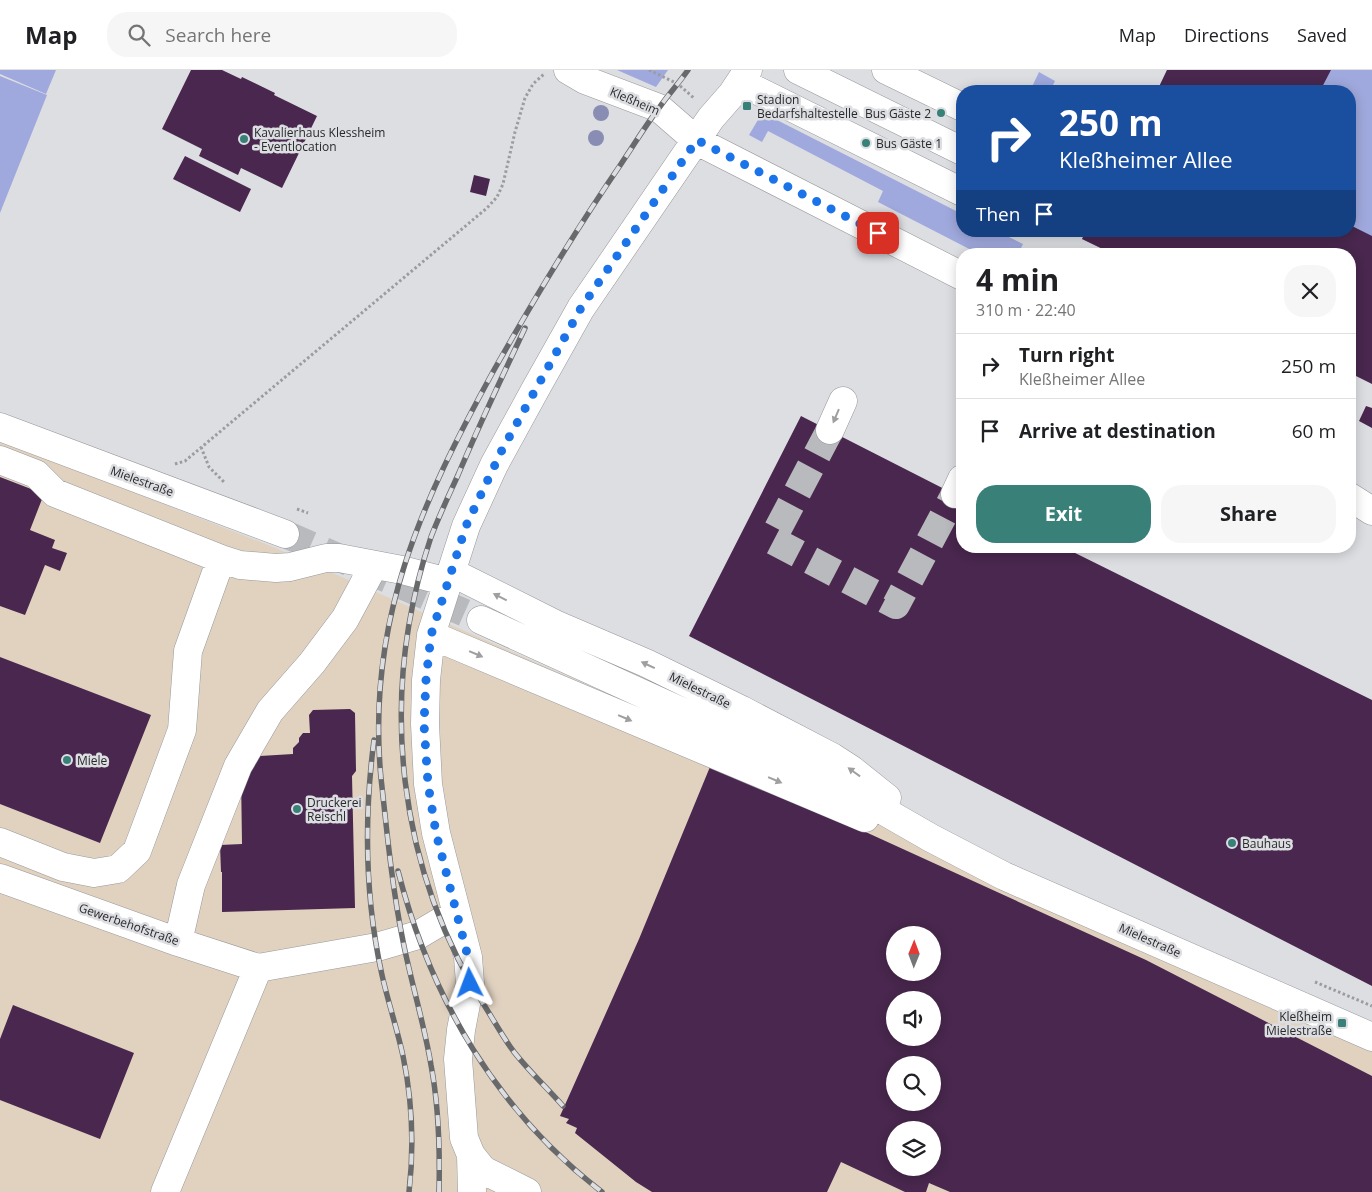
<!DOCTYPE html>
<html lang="en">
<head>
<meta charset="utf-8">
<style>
	:root { --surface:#fff; --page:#f6f6f6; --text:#202124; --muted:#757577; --line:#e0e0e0; --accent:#398079 }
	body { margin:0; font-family:"Open Sans",sans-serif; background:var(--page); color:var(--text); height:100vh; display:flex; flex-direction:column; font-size:19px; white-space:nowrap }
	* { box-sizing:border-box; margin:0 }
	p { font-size:16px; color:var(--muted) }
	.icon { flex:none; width:28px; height:28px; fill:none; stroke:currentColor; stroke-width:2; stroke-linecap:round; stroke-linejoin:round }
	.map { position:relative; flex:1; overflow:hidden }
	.sheet { position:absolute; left:956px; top:178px; width:400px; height:305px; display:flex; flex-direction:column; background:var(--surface); border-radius:20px; box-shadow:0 2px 12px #0003 }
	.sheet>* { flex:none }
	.hud { position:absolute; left:956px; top:15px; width:400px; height:152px; border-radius:20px; box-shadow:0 2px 12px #0003; background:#1a4fa0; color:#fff; overflow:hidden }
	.needle { width:32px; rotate:1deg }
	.buttons { position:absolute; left:886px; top:856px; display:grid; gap:10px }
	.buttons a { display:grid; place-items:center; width:55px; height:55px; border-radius:50%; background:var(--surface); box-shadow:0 2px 12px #0003; font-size:25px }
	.pin { position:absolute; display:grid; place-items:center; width:42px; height:42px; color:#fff; margin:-21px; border-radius:10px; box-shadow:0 2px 8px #0006 }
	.me { position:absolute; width:55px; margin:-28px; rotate:357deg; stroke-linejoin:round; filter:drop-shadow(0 0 4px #0008) }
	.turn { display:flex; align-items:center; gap:18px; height:105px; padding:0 20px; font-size:22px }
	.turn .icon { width:65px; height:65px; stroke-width:2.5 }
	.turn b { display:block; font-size:35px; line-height:42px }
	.then { display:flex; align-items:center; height:48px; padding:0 20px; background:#0003; gap:10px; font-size:19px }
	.round { display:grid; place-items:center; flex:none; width:52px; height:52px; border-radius:20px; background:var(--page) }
	.head { display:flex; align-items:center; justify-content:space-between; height:85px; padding:0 20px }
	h1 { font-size:30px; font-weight:700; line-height:38px }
	.action { display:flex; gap:10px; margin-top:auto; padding:10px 20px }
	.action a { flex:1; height:58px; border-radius:20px; background:var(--accent); color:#fff; font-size:20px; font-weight:700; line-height:58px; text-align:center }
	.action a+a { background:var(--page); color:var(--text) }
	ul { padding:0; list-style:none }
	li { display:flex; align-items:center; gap:15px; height:65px; padding:0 20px; border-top:1px solid var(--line) }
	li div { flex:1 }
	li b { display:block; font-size:19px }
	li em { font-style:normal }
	header { display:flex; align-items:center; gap:30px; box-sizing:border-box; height:70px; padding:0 25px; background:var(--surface); border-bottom:1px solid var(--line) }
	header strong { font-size:24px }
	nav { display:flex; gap:28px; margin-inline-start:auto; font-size:18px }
	.search { width:350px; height:45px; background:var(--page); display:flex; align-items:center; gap:12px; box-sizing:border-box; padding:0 18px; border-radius:20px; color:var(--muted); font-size:19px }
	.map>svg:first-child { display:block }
</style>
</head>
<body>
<header>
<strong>Map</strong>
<div class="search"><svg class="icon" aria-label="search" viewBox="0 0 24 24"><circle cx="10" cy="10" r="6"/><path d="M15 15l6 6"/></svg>Search here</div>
<nav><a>Map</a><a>Directions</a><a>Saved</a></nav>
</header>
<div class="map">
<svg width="1372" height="1122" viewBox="0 0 1372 1122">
	<rect width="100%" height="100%" fill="#dddee2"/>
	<path fill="#e1d2c0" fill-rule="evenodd" d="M0,370L271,476L661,647L1372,973V1122H0ZM895,865H932V902H895ZM895,930H932V968H895ZM895,995H932V1032H895ZM895,1060H932V1098H895Z"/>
	<path fill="#a0a9dd" d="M0,0H56L46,24L0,4Z
		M617,0H668L656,17Z
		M1167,0H1372V314L1350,184H1113L1082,169L1086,161H1350V21H1157Z
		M1039,2L1055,11L1050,21H1030Z
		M0,6L47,25L0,143Z
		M767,42H774L771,47L962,144V161H997L1023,174L1018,184H979L878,132L883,121L768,61L762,72L749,65L762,43Z"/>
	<path fill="#49274e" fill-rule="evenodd" d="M191,0H222L241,9L242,7L275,23L274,25L317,46L282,118L241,98L238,105L199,86L202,79L162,59Z
		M1167,0H1331L1320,21H1157Z
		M185,86L251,119L240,142L173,109Z
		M474,105L490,109L486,126L470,122Z
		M1350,155L1372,166V314L1350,303V184H1113L1082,169L1086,161H1350Z
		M1366,336L1372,338V358L1359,351Z
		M801,346L962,428V476H1061L1372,630V916L689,566Z
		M0,407L44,424L30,460L55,470L52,478L67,483L60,501L45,495L25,545L0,536Z
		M0,587L151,645L100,773L0,734Z
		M350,639L355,643L356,701L352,706L355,838L222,842V802H221L220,775L242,774L241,705L260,686L293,684V678L299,672V668L303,663H310L309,645L313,640Z
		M712,692L1146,890L1372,1006V1122H950L929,1113L926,1122H905L841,1092L827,1122H652L636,1112L575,1063L577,1058L566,1053L569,1049L560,1046L639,869ZM895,865H932V902H895ZM895,930H932V968H895ZM895,995H932V1032H895ZM895,1060H932V1098H895Z
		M13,935L134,983L100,1069L0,1030V969Z"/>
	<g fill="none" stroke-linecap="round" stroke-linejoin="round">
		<path stroke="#b9babd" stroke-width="28" stroke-dasharray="28 14" stroke-linecap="butt" d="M830,360L772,470L896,535L955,424
			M285,464L481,550"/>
		<g stroke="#97989c" stroke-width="29">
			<path id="minor" d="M568,0L585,10L659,38L697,71L962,206
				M798,0L962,81
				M886,0L962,37
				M740,12L962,122
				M0,357L285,464
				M830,360L843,331
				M0,390L36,404L55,423L221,489L240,495L276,498L290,497L326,488H339L402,500L448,512
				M955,424L962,409
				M1350,427L1372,441
				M451,502L555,554L646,593L742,640L832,687L852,700L887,728
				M481,550L788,690L863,729L931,768L1004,806L1372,967
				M431,565L865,748
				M0,772L63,797L94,803L118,799L137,781L182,660L188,581L221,489
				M0,808L178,872L258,898L377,877L418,865L440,852L459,853
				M178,872L191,815L238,696L270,641L312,593L345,549L374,495
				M471,1085L472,1122
				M165,1122L258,898
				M527,1122L483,1100L471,1085L464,1068L458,989L461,960L470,913L468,887L436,763L428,714L425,654L426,610L431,565L466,456L494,395L535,320L581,238L711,48L732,24L748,0"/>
		</g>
		<path stroke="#9c9ca0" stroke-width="3" stroke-dasharray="2.5 2.5" stroke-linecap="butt" d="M649,0L678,14L695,29
			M1037,184L1038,181
			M201,377L209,397L225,413
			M175,394L185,391L487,138L497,127L503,114L515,62L525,28L533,14L544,4
			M297,439L308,443
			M1315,912L1372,936"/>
		<use href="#minor" stroke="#fff" stroke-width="28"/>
		<g stroke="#68696b" stroke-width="5.5">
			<path id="rail" d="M525,258C502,307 479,355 458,405C449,425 439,446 431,467C377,628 397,801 489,943C497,956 505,970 514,982C529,1001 547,1018 563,1036
				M374,670C364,747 365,828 382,905C388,932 397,958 403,986C412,1029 414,1078 409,1122
				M398,801C431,929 497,1041 602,1122
				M439,1122C440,1080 439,1037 431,995C424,953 411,912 403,871C392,817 387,762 381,708C366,552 421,433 494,300C534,229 575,161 621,94C634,75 645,56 659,38C668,25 679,13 688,0"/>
		</g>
		<use href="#rail" stroke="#dddee2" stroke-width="4" stroke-dasharray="11" stroke-linecap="butt"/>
	</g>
	<g fill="#898db3">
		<circle cx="601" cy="43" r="8"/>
		<circle cx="596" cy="68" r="8"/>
	</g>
	<defs><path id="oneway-solid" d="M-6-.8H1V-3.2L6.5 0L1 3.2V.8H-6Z" transform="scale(1.25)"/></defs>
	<g fill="#9f9fa0">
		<use href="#oneway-solid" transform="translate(836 346) rotate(113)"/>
		<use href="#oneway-solid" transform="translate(500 527) rotate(-153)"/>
		<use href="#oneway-solid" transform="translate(476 584) rotate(23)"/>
		<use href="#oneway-solid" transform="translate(648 595) rotate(-155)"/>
		<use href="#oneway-solid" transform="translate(625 648) rotate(23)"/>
		<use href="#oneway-solid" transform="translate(854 702) rotate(-144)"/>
		<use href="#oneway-solid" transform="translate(775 710) rotate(23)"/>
	</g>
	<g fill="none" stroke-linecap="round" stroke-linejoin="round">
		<path stroke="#1a73e8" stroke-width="9" stroke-dasharray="0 16.2" d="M470,913L468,887L436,763L428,714L424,654L426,610L431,565L466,456L502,380L581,238L697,70L878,163"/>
	</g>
	<g fill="#398079" stroke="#dddee2" stroke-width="2">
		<rect x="742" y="31" width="10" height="10" rx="2.5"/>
		<circle cx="941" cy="43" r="5"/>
		<circle cx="244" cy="69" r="5"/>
		<circle cx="866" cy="73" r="5"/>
		<circle cx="67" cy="690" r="5"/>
		<circle cx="297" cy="739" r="5"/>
		<circle cx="1232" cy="773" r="5"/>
		<rect x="1337" y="948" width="10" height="10" rx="2.5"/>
	</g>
	<g text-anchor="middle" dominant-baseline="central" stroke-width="5" stroke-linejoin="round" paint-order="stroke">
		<g font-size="12" fill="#29292b" stroke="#dddee2" text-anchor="start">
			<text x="757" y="29">Stadion<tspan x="757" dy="14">Bedarfshaltestelle</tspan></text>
			<text x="931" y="43" text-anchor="end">Bus Gäste 2</text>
			<text x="254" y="62">Kavalierhaus Klessheim<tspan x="254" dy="14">- Eventlocation</tspan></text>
			<text x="876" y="73">Bus Gäste 1</text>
			<text x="77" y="690">Miele</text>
			<text x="307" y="732">Druckerei<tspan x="307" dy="14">Reischl</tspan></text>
			<text x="1242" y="773">Bauhaus</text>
			<text x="1332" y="946" text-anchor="end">Kleßheim<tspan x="1332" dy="14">Mielestraße</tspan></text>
		</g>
		<g font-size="12" fill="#29292b" stroke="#dddee2">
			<text transform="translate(635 31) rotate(23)">Kleßheim</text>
			<text transform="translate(142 411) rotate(20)">Mielestraße</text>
			<text transform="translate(700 620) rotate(26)">Mielestraße</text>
			<text transform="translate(129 854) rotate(19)">Gewerbehofstraße</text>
			<text transform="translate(1150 870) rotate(24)">Mielestraße</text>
		</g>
	</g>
</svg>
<div class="buttons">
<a><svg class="needle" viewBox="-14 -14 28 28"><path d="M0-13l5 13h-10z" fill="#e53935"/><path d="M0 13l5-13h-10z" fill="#757577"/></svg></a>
<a><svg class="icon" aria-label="sound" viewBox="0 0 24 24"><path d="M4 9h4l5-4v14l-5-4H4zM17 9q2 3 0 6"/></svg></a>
<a><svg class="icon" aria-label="search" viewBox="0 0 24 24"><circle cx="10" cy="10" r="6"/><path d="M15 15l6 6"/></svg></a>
<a><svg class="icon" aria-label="layers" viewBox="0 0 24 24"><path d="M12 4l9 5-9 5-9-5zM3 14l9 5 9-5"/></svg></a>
</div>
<div class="pin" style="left:878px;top:163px;background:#d93025"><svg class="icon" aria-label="arrive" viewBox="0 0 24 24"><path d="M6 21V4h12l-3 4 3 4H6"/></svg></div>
<svg class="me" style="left:470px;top:913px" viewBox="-20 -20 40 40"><path d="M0-17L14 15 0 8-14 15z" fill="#1a73e8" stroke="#fff" stroke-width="4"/></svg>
<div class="hud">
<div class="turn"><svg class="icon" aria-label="right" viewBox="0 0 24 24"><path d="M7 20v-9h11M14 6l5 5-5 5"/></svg><div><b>250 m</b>Kleßheimer Allee</div></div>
<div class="then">Then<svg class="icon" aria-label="arrive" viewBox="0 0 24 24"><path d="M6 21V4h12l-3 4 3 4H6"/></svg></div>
</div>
<section class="sheet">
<div class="head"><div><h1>4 min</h1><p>310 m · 22:40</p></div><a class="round"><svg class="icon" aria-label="close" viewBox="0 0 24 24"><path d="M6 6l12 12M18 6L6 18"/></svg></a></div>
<ul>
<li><svg class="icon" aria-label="right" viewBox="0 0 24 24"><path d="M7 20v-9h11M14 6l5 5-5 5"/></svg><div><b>Turn right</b><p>Kleßheimer Allee</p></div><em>250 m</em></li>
<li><svg class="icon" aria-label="arrive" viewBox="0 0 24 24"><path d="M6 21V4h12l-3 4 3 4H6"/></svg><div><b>Arrive at destination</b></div><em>60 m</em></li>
</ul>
<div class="action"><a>Exit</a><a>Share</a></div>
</section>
</div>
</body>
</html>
